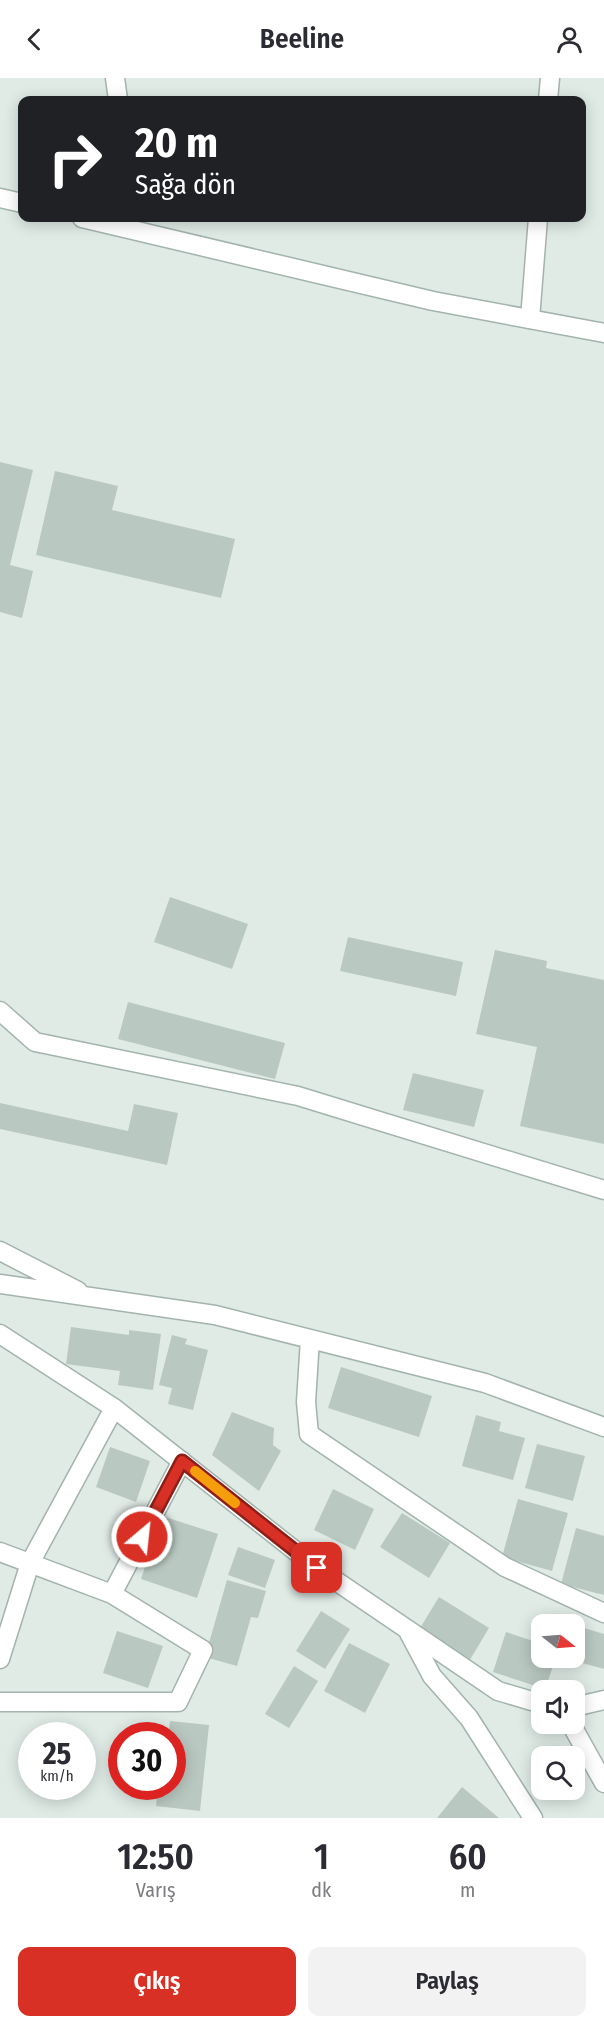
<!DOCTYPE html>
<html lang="tr">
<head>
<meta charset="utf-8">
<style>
	:root { --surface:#fff; --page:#f2f2f3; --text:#2b2b33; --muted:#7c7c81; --accent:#d93025 }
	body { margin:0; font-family:"Fira Sans Condensed",sans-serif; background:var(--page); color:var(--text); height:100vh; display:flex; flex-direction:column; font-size:22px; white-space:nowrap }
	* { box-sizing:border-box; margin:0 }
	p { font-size:20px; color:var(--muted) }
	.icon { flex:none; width:33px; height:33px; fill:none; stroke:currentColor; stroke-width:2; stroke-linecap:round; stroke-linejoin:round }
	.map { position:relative; height:1740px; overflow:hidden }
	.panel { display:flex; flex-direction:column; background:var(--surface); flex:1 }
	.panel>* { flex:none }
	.hud { position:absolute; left:18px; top:18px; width:568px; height:126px; border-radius:12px; box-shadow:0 3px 15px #0003; background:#202124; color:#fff; overflow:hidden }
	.needle { width:39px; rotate:107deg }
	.controls { position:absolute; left:531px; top:1536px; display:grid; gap:12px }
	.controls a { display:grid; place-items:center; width:54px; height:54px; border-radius:12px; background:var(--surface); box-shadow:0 3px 15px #0003; font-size:30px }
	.speed { position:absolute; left:18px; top:1644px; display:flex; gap:12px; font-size:30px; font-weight:700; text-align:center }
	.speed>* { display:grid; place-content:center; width:78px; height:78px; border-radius:50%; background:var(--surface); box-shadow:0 3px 15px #0003; line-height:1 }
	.speed small { font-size:15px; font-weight:400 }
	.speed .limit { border:9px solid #d22; background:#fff; color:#111 }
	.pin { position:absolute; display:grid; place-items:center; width:51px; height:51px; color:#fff; margin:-26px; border-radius:12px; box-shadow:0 3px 9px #0006 }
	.me { position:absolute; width:66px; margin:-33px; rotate:28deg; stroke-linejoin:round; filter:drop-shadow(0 0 4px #0008) }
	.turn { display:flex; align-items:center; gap:21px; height:126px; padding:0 18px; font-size:27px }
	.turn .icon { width:78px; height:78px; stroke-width:2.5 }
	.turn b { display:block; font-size:42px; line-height:51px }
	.eta { display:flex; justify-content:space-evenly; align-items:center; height:102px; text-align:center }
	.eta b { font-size:36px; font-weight:600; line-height:42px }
	.cta { display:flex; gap:12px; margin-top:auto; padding:12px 18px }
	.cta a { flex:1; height:69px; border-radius:12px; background:var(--accent); color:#fff; font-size:24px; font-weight:600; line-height:69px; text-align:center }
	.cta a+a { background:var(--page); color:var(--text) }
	header { display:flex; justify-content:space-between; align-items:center; height:78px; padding:0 18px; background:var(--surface); font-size:27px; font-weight:600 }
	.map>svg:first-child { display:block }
</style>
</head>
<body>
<header><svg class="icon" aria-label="back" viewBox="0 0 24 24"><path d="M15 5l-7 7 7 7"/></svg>Beeline<svg class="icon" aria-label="person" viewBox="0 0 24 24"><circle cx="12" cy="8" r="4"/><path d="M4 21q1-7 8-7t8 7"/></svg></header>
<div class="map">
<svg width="604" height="1740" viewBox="0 0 604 1740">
	<rect width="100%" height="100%" fill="#e0ebe6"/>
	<path fill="#b9c8c1" d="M0,384L33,392L10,487L33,493L22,540L0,534Z
		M55,393L118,408L112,432L235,461L221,520L36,477Z
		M170,819L248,846L232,891L154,864Z
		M348,859L463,884L456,918L340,893Z
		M495,872L547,883L546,890L604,902V1066L520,1048L537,969L476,956Z
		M128,924L285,965L275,1001L118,961Z
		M413,995L484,1012L474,1049L403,1032Z
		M0,1025L128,1053L134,1026L178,1035L167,1087L0,1051Z
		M71,1249L129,1257V1252L161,1256L153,1312L118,1307L120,1293L66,1286Z
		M172,1257L187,1261L185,1266L208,1272L193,1332L168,1326L172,1310L159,1307Z
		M341,1289L432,1318L419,1359L328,1330Z
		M232,1334L274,1350L273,1367L281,1373L259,1413L212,1377Z
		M476,1337L501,1344L499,1353L525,1360L513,1402L462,1388Z
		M537,1366L585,1378L573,1423L525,1410Z
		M110,1369L150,1383L136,1424L96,1409Z
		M333,1411L374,1431L355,1472L314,1452Z
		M518,1421L568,1435L552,1493L502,1479Z
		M402,1435L450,1465L429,1500L380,1469Z
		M162,1438L218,1456L197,1520L141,1501Z
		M576,1450L604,1458V1517L561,1506Z
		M238,1469L275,1482L265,1510L228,1497Z
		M227,1502L266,1513L258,1540L251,1539L237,1588L205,1579Z
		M439,1519L489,1550L468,1585L417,1555Z
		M321,1533L350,1551L325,1591L296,1573Z
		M584,1550L604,1556V1591L575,1583Z
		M117,1553L163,1568L148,1610L103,1595Z
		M506,1554L542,1566V1580H556L545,1611L493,1594Z
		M349,1565L390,1586L365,1635L324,1613Z
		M294,1588L318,1603L289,1650L265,1636Z
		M170,1643L209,1647L200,1733L156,1728L158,1708H172V1658H168Z
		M462,1709L499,1740H437Z"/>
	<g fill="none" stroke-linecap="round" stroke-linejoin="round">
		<g stroke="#a3b3ad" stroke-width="21">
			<path id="minor" d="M115,0L118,22
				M548,22L550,0
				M530,241L538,140
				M0,933L35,964L298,1018L604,1112
				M0,1173L78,1213
				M0,1206L215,1237L485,1305L604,1349
				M0,1256L114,1330L317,1490L498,1613L542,1626
				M310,1261L306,1324L309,1356L505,1489L604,1535
				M0,1474L112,1516L203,1572L178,1624H0
				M112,1516L182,1383
				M409,1555L432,1598L469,1640L533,1740
				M0,1581L30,1485L114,1330
				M574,1629L604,1622
				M571,1646L604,1705"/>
		</g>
		<g stroke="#a3b3ad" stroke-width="21">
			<path id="tertiary" d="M0,120L22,125
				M82,140L433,223L604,255"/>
		</g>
		<use href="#minor" stroke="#fff" stroke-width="18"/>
		<use href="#tertiary" stroke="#fff" stroke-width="18"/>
	</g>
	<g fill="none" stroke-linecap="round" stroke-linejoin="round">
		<g stroke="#8d1f18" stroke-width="15">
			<path id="route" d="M142,1459L182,1383L317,1490"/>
		</g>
		<use href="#route" stroke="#d93025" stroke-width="10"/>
		<path stroke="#f59e0b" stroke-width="10" d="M195,1393L235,1425"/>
	</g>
</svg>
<div class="controls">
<a><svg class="needle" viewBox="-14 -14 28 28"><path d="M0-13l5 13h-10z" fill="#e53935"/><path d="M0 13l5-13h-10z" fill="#7c7c81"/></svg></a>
<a><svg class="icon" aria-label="sound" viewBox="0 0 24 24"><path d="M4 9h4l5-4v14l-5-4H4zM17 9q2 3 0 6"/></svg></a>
<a><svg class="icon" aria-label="search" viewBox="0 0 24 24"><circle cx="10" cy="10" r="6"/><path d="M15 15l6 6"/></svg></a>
</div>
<div class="speed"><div>25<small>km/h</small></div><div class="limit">30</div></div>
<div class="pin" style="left:317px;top:1490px;background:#d93025"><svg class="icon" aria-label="arrive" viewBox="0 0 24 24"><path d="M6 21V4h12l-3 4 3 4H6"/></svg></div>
<svg class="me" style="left:142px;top:1459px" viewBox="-20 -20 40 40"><circle r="17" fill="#d93025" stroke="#fff" stroke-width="3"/><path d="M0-11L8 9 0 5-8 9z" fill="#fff"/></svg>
<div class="hud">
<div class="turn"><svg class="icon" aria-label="right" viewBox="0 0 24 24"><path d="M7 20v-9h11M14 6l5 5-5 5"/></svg><div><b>20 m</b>Sağa dön</div></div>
</div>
</div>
<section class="panel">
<div class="eta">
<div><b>12:50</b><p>Varış</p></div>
<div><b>1</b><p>dk</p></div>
<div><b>60</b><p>m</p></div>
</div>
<div class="cta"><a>Çıkış</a><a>Paylaş</a></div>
</section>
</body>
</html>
